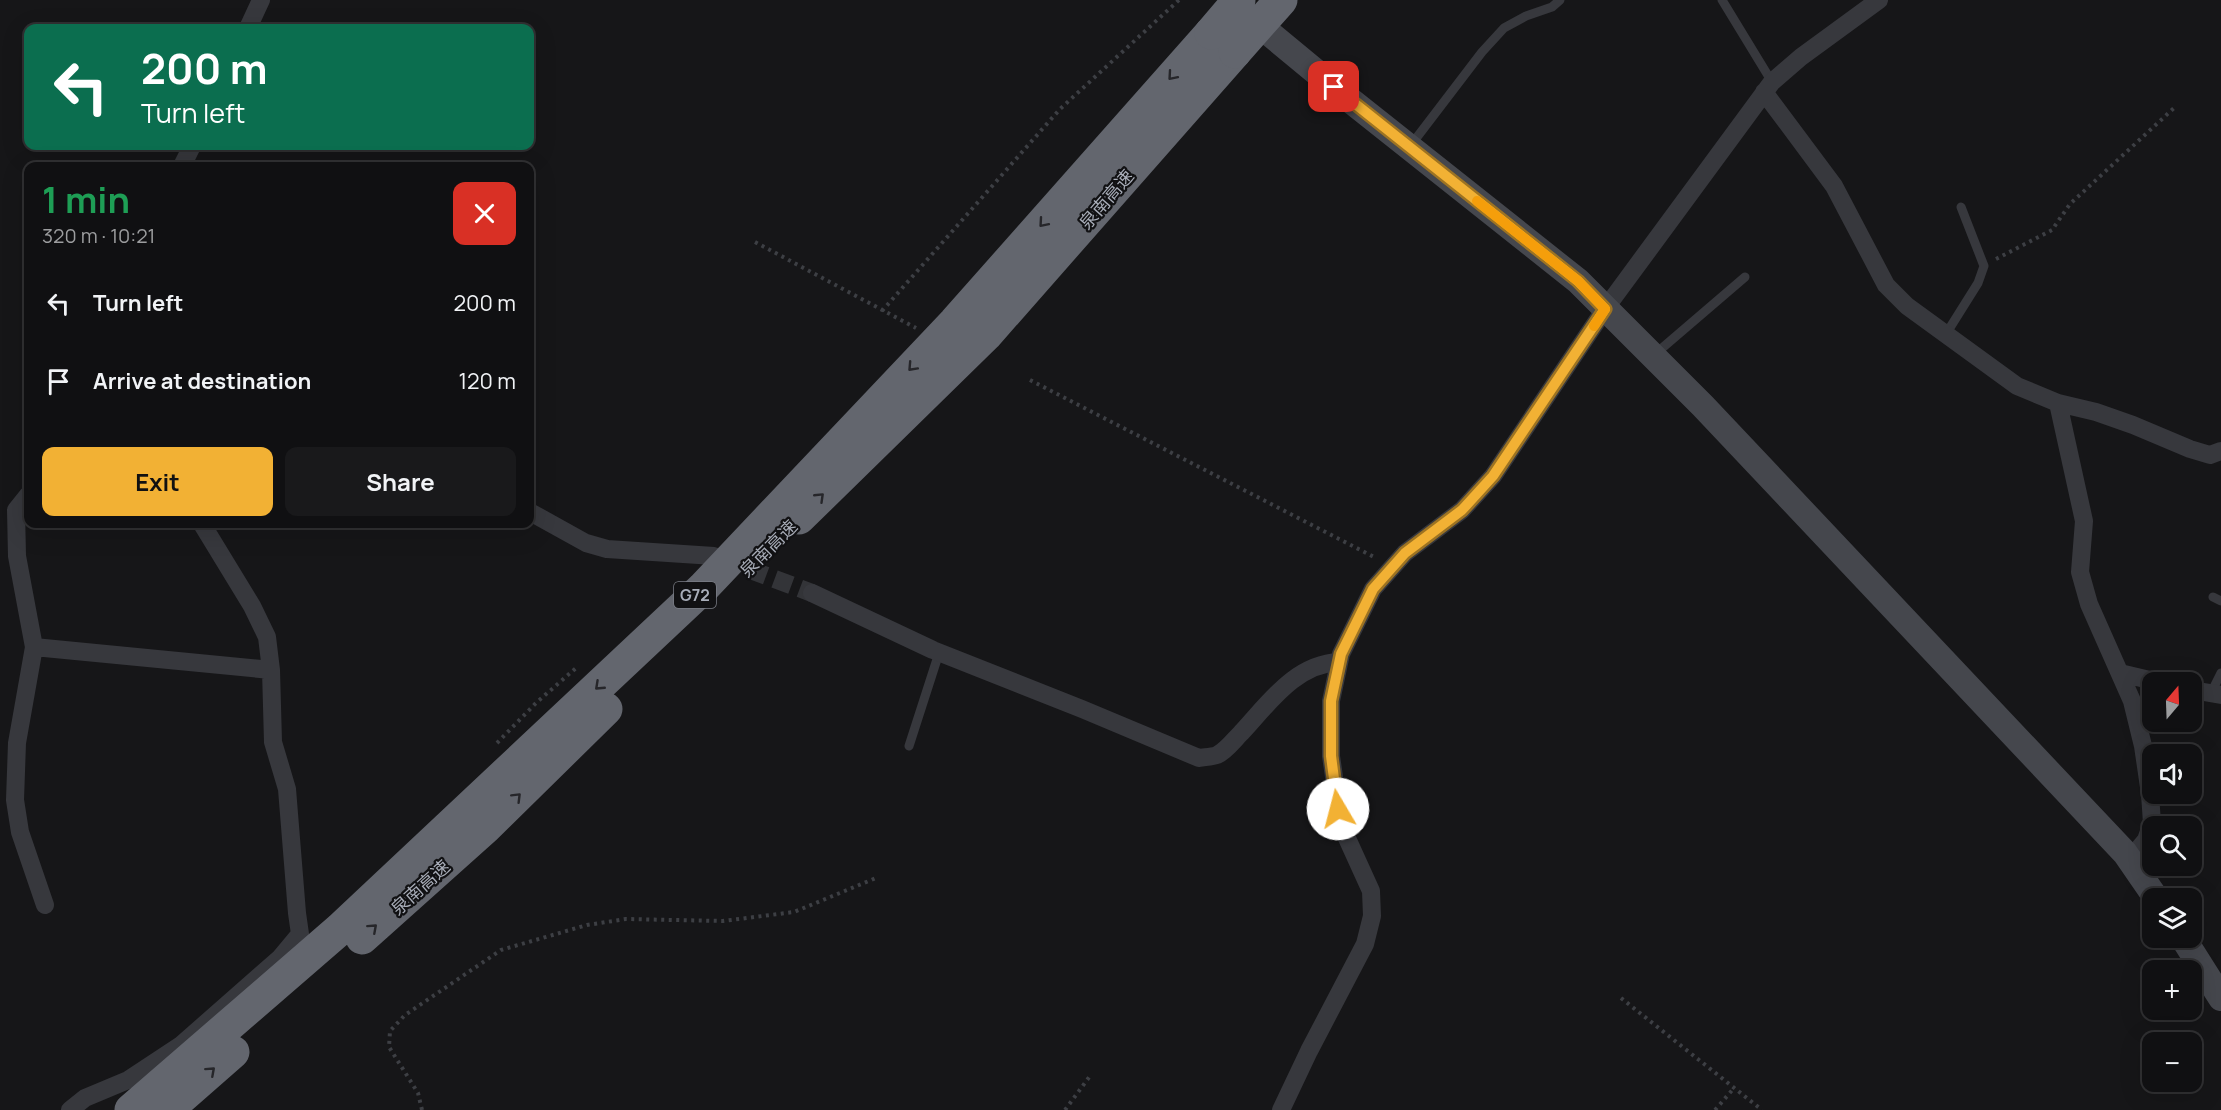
<!DOCTYPE html>
<html lang="en">
<head>
<meta charset="utf-8">
<style>
	:root { --surface:#101012; --page:#19191b; --text:#f1f3f6; --muted:#9c9d9f; --line:#303032; --accent:#f2b134 }
	body { margin:0; font-family:Manrope,"Noto Sans SC",sans-serif; background:var(--page); color:var(--text); height:100vh; display:flex; flex-direction:column; font-size:22px; white-space:nowrap }
	* { box-sizing:border-box; margin:0 }
	p { font-size:20px; color:var(--muted) }
	.icon { flex:none; width:33px; height:33px; fill:none; stroke:currentColor; stroke-width:2; stroke-linecap:round; stroke-linejoin:round }
	.map { position:relative; flex:1; overflow:hidden }
	.details { position:absolute; left:24px; top:162px; width:510px; height:366px; display:flex; flex-direction:column; background:var(--surface); border-radius:12px; box-shadow:0 6px 24px #0002,0 0 0 2px var(--line) }
	.details>* { flex:none }
	.banner { position:absolute; left:24px; top:24px; width:510px; height:126px; border-radius:12px; box-shadow:0 6px 24px #0002,0 0 0 2px var(--line); background:#0b6e4f; color:#fff; overflow:hidden }
	.needle { width:39px; rotate:19deg }
	.buttons { position:absolute; left:2142px; top:672px; display:grid; gap:12px }
	.buttons a { display:grid; place-items:center; width:60px; height:60px; border-radius:12px; background:var(--surface); box-shadow:0 6px 24px #0002,0 0 0 2px var(--line); font-size:30px }
	.pin { position:absolute; display:grid; place-items:center; width:51px; height:51px; color:#fff; margin:-26px; border-radius:12px; box-shadow:0 3px 9px #0006 }
	.me { position:absolute; width:66px; margin:-33px; rotate:352deg; stroke-linejoin:round; filter:drop-shadow(0 0 4px #0008) }
	.turn { display:flex; align-items:center; gap:21px; height:126px; padding:0 18px; font-size:27px }
	.turn .icon { width:78px; height:78px; stroke-width:2.5 }
	.turn b { display:block; font-size:42px; line-height:51px }
	.round { display:grid; place-items:center; flex:none; width:63px; height:63px; border-radius:12px; background:var(--page) }
	.headline { display:flex; align-items:center; justify-content:space-between; height:102px; padding:0 18px }
	h1 { font-size:36px; font-weight:700; line-height:45px; color:#1e9e55 }
	.cta { display:flex; gap:12px; margin-top:auto; padding:12px 18px }
	.cta a { flex:1; height:69px; border-radius:12px; background:var(--accent); color:#111; font-size:24px; font-weight:700; line-height:69px; text-align:center }
	.cta a+a { background:var(--page); color:var(--text) }
	ul { padding:0; list-style:none }
	li { display:flex; align-items:center; gap:18px; height:78px; padding:0 18px }
	li div { flex:1 }
	li b { display:block; font-size:22px }
	li em { font-style:normal }
	.map>svg:first-child { display:block }
</style>
</head>
<body>
<div class="map">
<svg width="2221" height="1110" viewBox="0 0 2221 1110">
	<rect width="100%" height="100%" fill="#161618"/>
	<g fill="none" stroke-linecap="round" stroke-linejoin="round">
		<path stroke="#333438" stroke-width="18" stroke-dasharray="18 9" stroke-linecap="butt" d="M724,560L812,593"/>
		<path stroke="#3d3f44" stroke-width="4" stroke-dasharray="3 4.5" stroke-linecap="butt" d="M755,242L916,328
			M1996,259L2052,230L2070,204L2174,108
			M882,311L1060,109L1179,0
			M1030,380L1376,558
			M497,743L536,703L576,668
			M1621,998L1762,1110
			M422,1110L418,1093L389,1047L390,1031L405,1015L501,950L587,925L626,919L723,921L794,912L876,878
			M1065,1110L1090,1076
			M1715,1110L1734,1088"/>
		<path stroke="#37383d" stroke-width="9" d="M1722,0L1772,82
			M1411,145L1482,52L1504,28L1526,16L1552,7L1560,0
			M1946,334L1978,283L1984,266L1961,207
			M1654,355L1745,277
			M2213,597L2221,601
			M2211,693L2221,673
			M909,746L939,653"/>
		<path stroke="#37383d" stroke-width="18" d="M248,28L261,0
			M1764,92L1834,186L1886,285L1907,306L2017,386L2058,403L2096,412L2133,425L2190,449L2210,455L2221,451
			M182,166L192,146
			M2058,403L2084,521L2080,572L2089,604L2132,701L2143,746L2150,794L2152,823L2146,840L2130,859
			M28,495L16,510L17,556L34,647L17,743L15,800L20,832L45,905
			M530,512L586,543L607,549L714,556
			M812,593L933,650L1082,709L1199,758C1204,757 1212,757 1217,755C1226,751 1234,740 1241,733C1269,703 1295,664 1339,662
			M34,647L271,670
			M2120,673L2158,682
			M2192,690L2221,695
			M70,1110L85,1098L128,1080L181,1045L280,958L300,934L297,913L287,789L273,742L271,670L267,637L252,606L202,524
			M1281,1110L1309,1051L1365,944L1372,916L1371,891L1341,825L1331,756V701L1341,654L1373,589L1405,553L1462,510L1493,476L1605,309L1772,82L1801,57L1879,0"/>
		<path stroke="#45474d" stroke-width="26" d="M1246,14L1350,100L1578,281L1703,406L2125,853L2156,898
			M2183,938L2221,998"/>
		<path stroke="#63666e" stroke-width="33" d="M799,518L986,335L1235,52
			M362,938L485,828L606,709
			M131,1110L340,929L703,588L955,322L1211,33
			M167,1110L233,1052"/>
		<path stroke="#63666e" stroke-width="33" d="M1211,33L1239,0
			M1235,52L1281,0"/>
	</g>
	<defs><path id="oneway-chevron" d="M-2-3.5L2.5 0L-2 3.5" fill="none" stroke-width="1.6" stroke-linecap="round" stroke-linejoin="round" transform="scale(1.5)"/></defs>
	<g stroke="#26262a">
		<use href="#oneway-chevron" transform="translate(1172 76) rotate(131)"/>
		<use href="#oneway-chevron" transform="translate(1043 223) rotate(131)"/>
		<use href="#oneway-chevron" transform="translate(912 367) rotate(133)"/>
		<use href="#oneway-chevron" transform="translate(820 497) rotate(-44)"/>
		<use href="#oneway-chevron" transform="translate(599 686) rotate(137)"/>
		<use href="#oneway-chevron" transform="translate(517 797) rotate(-45)"/>
		<use href="#oneway-chevron" transform="translate(373 928) rotate(-42)"/>
		<use href="#oneway-chevron" transform="translate(211 1071) rotate(-42)"/>
	</g>
	<g fill="none" stroke-linecap="round" stroke-linejoin="round">
		<g stroke="#9d7322" stroke-width="15">
			<path id="route" d="M1334,87L1578,281L1605,309L1493,476L1462,510L1405,553L1373,589L1341,654L1331,701V756L1338,809"/>
		</g>
		<use href="#route" stroke="#f2b134" stroke-width="10"/>
		<path stroke="#f59e0b" stroke-width="10" d="M1477,201L1578,281L1605,309L1594,326"/>
	</g>
	<g text-anchor="middle" dominant-baseline="central" stroke-width="4.5" stroke-linejoin="round" paint-order="stroke">
		<rect fill="#111113" stroke="#7b7e86" stroke-width="1.5" x="674" y="582" width="42" height="26" rx="4.5"/>
		<g font-size="16" font-weight="bold" fill="#a8adb8">
			<text x="695" y="595">G72</text>
		</g>
		<g font-size="18" fill="#a8adb8" stroke="#111113">
			<text transform="translate(1106 199) rotate(-49)">泉南高速</text>
			<text transform="translate(768 548) rotate(-45)">泉南高速</text>
			<text transform="translate(420 887) rotate(-42)">泉南高速</text>
		</g>
	</g>
</svg>
<div class="buttons">
<a><svg class="needle" viewBox="-14 -14 28 28"><path d="M0-13l5 13h-10z" fill="#e53935"/><path d="M0 13l5-13h-10z" fill="#9c9d9f"/></svg></a>
<a><svg class="icon" aria-label="sound" viewBox="0 0 24 24"><path d="M4 9h4l5-4v14l-5-4H4zM17 9q2 3 0 6"/></svg></a>
<a><svg class="icon" aria-label="search" viewBox="0 0 24 24"><circle cx="10" cy="10" r="6"/><path d="M15 15l6 6"/></svg></a>
<a><svg class="icon" aria-label="layers" viewBox="0 0 24 24"><path d="M12 4l9 5-9 5-9-5zM3 14l9 5 9-5"/></svg></a>
<a>+</a>
<a>−</a>
</div>
<div class="pin" style="left:1334px;top:87px;background:#d93025"><svg class="icon" aria-label="arrive" viewBox="0 0 24 24"><path d="M6 21V4h12l-3 4 3 4H6"/></svg></div>
<svg class="me" style="left:1338px;top:809px" viewBox="-20 -20 40 40"><circle r="19" fill="#fff"/><path d="M0-13L10 11 0 6-10 11z" fill="#f2b134"/></svg>
<div class="banner">
<div class="turn"><svg class="icon" aria-label="left" viewBox="0 0 24 24"><path d="M17 20v-9H6M10 6l-5 5 5 5"/></svg><div><b>200 m</b>Turn left</div></div>
</div>
<section class="details">
<div class="headline"><div><h1>1 min</h1><p>320 m · 10:21</p></div><a class="round" style="background:#d93025;color:#fff"><svg class="icon" aria-label="close" viewBox="0 0 24 24"><path d="M6 6l12 12M18 6L6 18"/></svg></a></div>
<ul>
<li><svg class="icon" aria-label="left" viewBox="0 0 24 24"><path d="M17 20v-9H6M10 6l-5 5 5 5"/></svg><div><b>Turn left</b></div><em>200 m</em></li>
<li><svg class="icon" aria-label="arrive" viewBox="0 0 24 24"><path d="M6 21V4h12l-3 4 3 4H6"/></svg><div><b>Arrive at destination</b></div><em>120 m</em></li>
</ul>
<div class="cta"><a>Exit</a><a>Share</a></div>
</section>
</div>
</body>
</html>
